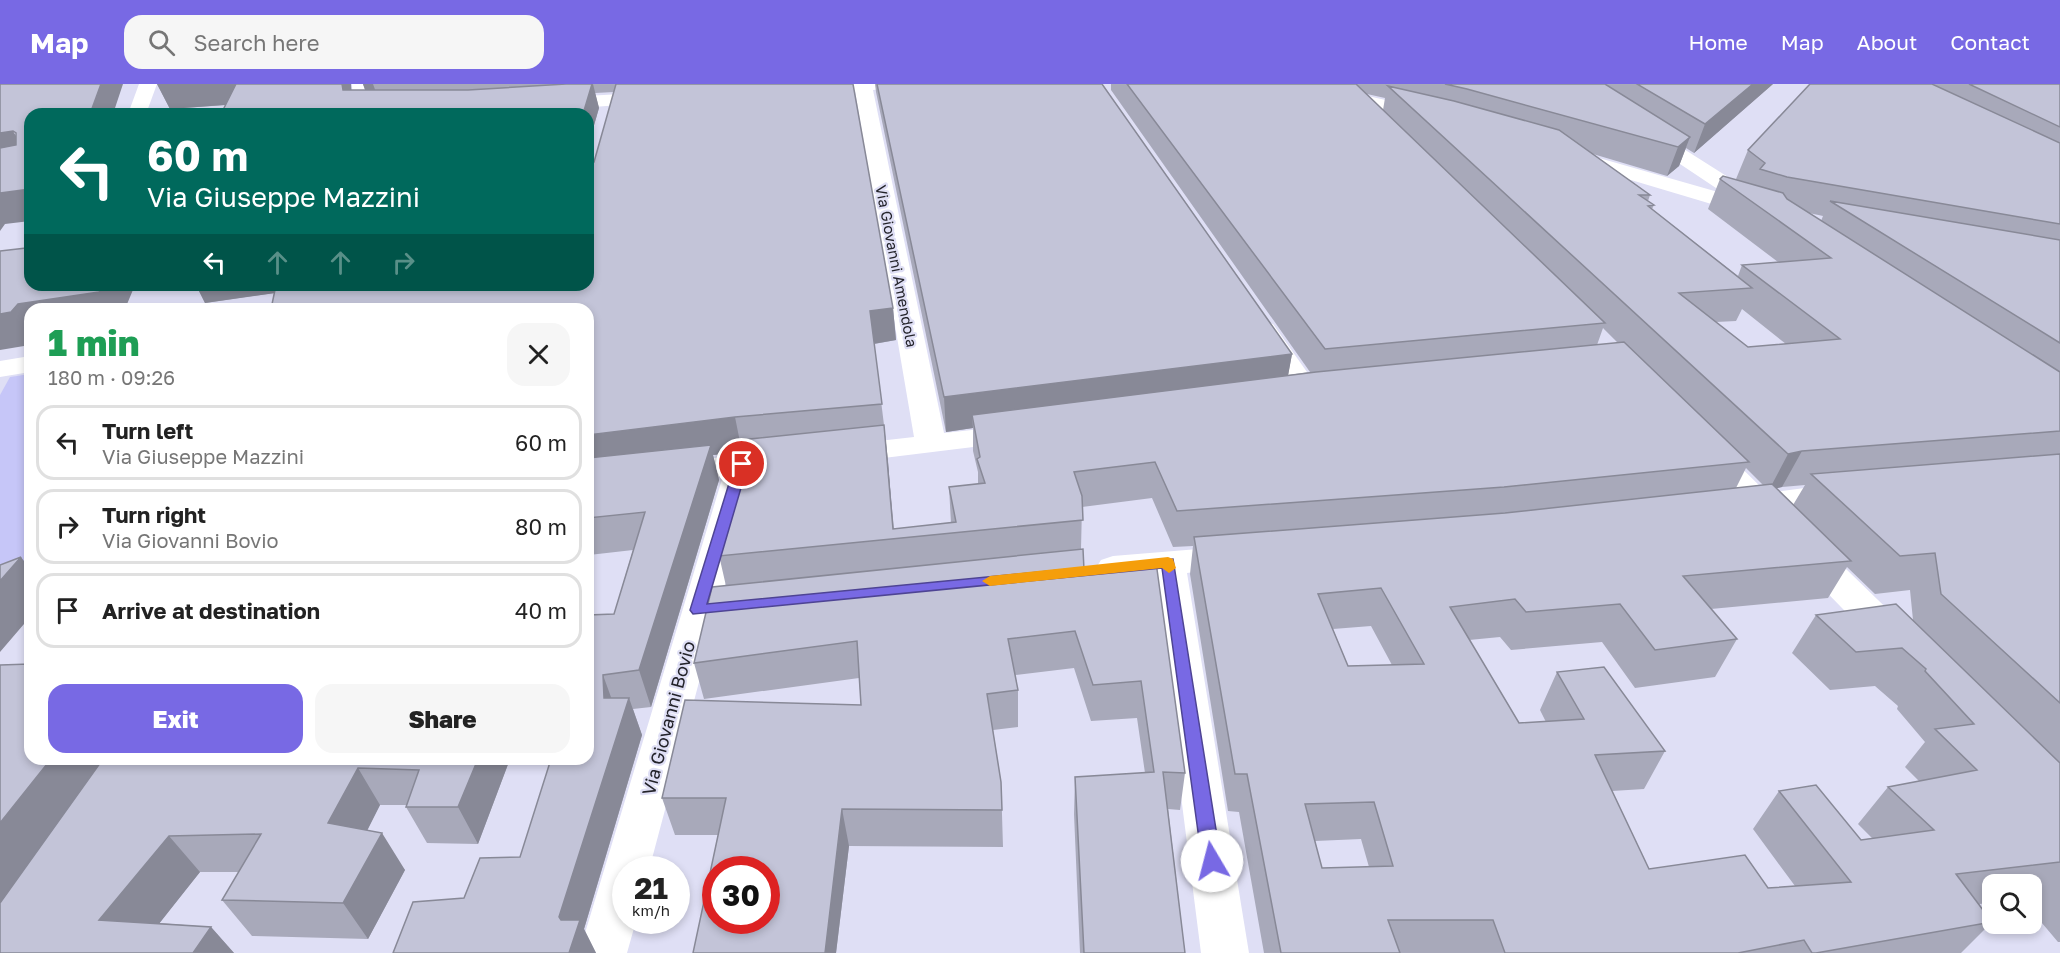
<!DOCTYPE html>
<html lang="en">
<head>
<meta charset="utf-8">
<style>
	:root { --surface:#fff; --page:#f6f6f6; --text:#222; --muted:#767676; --line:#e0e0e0; --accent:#7869e4 }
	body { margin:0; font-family:"Golos Text",sans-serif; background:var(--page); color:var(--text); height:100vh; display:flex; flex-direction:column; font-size:22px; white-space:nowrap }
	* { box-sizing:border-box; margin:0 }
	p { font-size:20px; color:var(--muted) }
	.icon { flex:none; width:33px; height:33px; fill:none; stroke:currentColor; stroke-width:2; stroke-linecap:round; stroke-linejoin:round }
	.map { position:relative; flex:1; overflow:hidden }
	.panel { position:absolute; left:24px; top:219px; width:570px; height:462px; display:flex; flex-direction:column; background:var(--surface); border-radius:18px; box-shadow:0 3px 9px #0003 }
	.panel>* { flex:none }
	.guide { position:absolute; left:24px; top:24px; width:570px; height:183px; border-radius:18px; box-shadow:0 3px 9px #0003; background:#00695c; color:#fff; overflow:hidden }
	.controls { position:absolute; left:1982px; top:790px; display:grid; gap:12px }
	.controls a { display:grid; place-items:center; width:60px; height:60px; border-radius:12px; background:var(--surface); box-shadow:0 3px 9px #0003; font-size:30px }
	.speed { position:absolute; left:612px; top:772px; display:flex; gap:12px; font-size:30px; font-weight:700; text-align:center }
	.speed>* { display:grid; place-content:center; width:78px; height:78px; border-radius:50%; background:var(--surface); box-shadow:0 3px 9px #0003; line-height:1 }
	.speed small { font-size:15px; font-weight:400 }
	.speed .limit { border:9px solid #d22; background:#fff; color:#111 }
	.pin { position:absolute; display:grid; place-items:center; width:51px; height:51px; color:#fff; margin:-26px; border:3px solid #fff; border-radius:50%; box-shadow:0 2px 6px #0007 }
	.me { position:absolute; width:66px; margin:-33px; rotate:352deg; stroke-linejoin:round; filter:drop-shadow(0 0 4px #0008) }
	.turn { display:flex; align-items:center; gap:21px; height:126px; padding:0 24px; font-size:27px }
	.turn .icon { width:78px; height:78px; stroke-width:2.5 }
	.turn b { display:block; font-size:42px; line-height:51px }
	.lanes { display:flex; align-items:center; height:57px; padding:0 24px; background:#0003; justify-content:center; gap:30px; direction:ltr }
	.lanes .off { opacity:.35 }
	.round { display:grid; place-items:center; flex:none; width:63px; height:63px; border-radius:18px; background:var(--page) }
	.head { display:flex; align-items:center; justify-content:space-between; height:102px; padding:0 24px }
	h1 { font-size:36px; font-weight:800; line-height:45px; color:#1e9e55 }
	.action { display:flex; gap:12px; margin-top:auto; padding:12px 24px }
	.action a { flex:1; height:69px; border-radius:18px; background:var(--accent); color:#fff; font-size:24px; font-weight:800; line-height:69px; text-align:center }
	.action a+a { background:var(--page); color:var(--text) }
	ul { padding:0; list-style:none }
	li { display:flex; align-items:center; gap:18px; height:75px; margin:0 12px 9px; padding:0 12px; border:3px solid var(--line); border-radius:18px }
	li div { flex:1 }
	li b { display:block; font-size:22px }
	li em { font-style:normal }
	header { display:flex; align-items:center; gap:36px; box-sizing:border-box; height:84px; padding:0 30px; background:var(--accent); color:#fff }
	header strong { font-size:28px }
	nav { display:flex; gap:33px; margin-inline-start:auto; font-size:21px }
	.search { width:420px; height:54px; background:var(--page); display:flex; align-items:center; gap:15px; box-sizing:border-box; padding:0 21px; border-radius:18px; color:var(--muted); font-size:22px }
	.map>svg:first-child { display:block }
</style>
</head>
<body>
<header>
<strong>Map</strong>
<div class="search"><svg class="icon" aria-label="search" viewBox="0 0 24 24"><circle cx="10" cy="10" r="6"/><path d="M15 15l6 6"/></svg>Search here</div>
<nav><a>Home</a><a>Map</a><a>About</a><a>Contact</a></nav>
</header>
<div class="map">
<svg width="2060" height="869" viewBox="0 0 2060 869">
	<rect width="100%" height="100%" fill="#dfdff5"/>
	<path fill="#c6c6f8" d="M30,290V495L0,505V311L10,293Z"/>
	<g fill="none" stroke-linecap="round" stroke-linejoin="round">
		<path fill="#fff" fill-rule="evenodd" d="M139,0H157L146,30H128Z
			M352,0H370L371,30H353Z
			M809,0H896L893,4L873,6L944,349L1019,341L1030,344L1034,350L1030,356L843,379L832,377L828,370L832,363L843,361L914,353L855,7L805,9L802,5Z
			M1282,0H1315L1434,27L1436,31L1427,37L1285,4Z
			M1560,0H1581L1747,105L1750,110L1743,116L1763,121L1766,126L1763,131L1755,133L1564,76L1561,72L1564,68L1571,66L1725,110Z
			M654,8L663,14L660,18L553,26L544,20L553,14Z
			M1264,238L1273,240L1319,305L1323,311L1319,317L1309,320L1299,317L1251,246L1255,240Z
			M30,272V288L0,293V277Z
			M1707,359L1718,361L1767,409L1843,399L1854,402L1859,409L1854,416L1784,425L1909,546L1915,556L1909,566L1896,569L1883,566L1754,434L1744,436L1732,433L1728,426L1732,419L1738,417L1692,368L1696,361Z
			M786,366L797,368L801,375L797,382L755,388L722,512L752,508L765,512L770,521L765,530L715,538L649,786H626V837H636L627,869H579L723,392L588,408V388Z
			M1235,462L1247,465L1252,473L1247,481L1187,489L1249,869H1201L1153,492L1113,496L1101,492L1096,484L1101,476L1113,472Z"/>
	</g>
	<path fill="#a8a9ba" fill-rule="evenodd" d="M157,0H351V6H365L363,0H853L893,224L896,256L874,260L884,341L894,445L951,439L949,403L978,400V388L973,367V344L946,348L876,8L875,0H1102L1292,270L1288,291L1310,288L1111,6V0H1773L1694,69L1686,64L1679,82L1667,92L1593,70L1650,111L1648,117L1654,121L1652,125L1738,192L1742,181L1778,178L1708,125L1720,95L1737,97L1736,95L1748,66L1810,0H2060V858H2058L2031,826V801H1992V819L1979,820L1992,837V838L1961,869H1264L1239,728L1228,727L1190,490L1193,462L1173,463L1152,414L1082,423L1081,465L1084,486L1156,478L1185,689L1180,726L1168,725L1185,869H1080L1074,730L1075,693L1145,689L1137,634L1091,637L1074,584L1015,591L1018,606V643L993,646L1001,698L1003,763L849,762L836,869H693L718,751H675L662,714L861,621L859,594L704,615L694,579L726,502L718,467L746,367L713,371L719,396L651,623L633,625L642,651L584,845L596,869H393L464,814L520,773L614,530L633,466L589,471L588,473V225L274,209L205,219L196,201H588L589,84L594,78L614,8L595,9L599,24L588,62V30L226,21L170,25ZM1367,10L1385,14L1383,26ZM1809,129L1823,132L1821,137ZM1742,225L1786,260L1748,263L1716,238L1736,237ZM1603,244L1618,259L1597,261ZM1746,384L1763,401L1736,404ZM1805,401L1793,421L1776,404L1782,403ZM1847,483L1875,510L1910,506L1913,536L1816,531L1792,569L1830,606L1875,602L1898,622L1897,625L1925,658L1905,683L1919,697L1888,703L1858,740L1872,754L1861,756L1779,707L1753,745L1795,802L1768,804L1649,785L1612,707L1644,705L1665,667L1557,588L1540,626L1546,638L1519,639L1469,556L1500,553L1511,566L1602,558L1635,604L1715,593L1737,555L1711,525L1828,514ZM1371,542L1392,581L1348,582L1333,545ZM1361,755L1369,783L1322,784L1315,757Z
		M30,675H510L478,760L427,759L406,723V721H380L367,746L405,786L368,855L252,852L222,816L239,788H200L159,839L211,843L234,869H0Z"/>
	<path fill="#888997" d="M101,0H123L113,30H90Z
		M157,0H242L251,19L170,25Z
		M342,0H351L353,30L343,6Z
		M363,0H373L381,22L373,27Z
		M592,0H593L599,24L588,62V30H583Z
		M1753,0H1773L1694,69L1705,40Z
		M13,47L30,75L0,80V49Z
		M1690,53L1679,82L1667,92L1678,63Z
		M30,105V137L5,140L0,147V109Z
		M103,201H135L125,225H30V261L0,266V230L18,220Z
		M196,201H295L297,206L205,219Z
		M893,224L896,256L873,260L870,227Z
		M1292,270L1286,303L972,331L973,344L946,348L944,313Z
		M735,333L742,368L713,371L719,396L651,623L639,586L707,372L588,388V351Z
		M884,341L888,377L894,455Z
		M1802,367L1782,403L1769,406L1788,370Z
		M21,473L30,485V533L0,568V497Z
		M603,591L616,627L604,614Z
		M629,614L642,651L584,845L596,869H569L559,833Z
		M51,675H111L0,823V739Z
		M478,675H510L478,760L458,723Z
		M358,684L380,721L353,775L328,739Z
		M842,725L849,762L836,869H825Z
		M382,749L405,786L368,855L343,819Z
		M169,752L200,788L136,869L99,836Z
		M211,843L234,869H193Z"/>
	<path fill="#c3c4d8" stroke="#888997" stroke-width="1.5" fill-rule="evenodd" d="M0,0H101L90,30H30V105L0,109V64L16,61V49L13,47L0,49Z
		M236,0H342L343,6H468L566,0H592L583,30H221Z
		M616,0H853L893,224L870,227L882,320L735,333L588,351V225H271L276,201H588V84L594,78Z
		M877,0H1102L1292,270L944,313Z
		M1127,0H1356L1605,239L1325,265Z
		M1445,0H1605L1690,53L1678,63L1467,5Z
		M1637,0H1753L1705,40Z
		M1810,0H1932L2060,59V140L1787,93L1760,85L1765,79L1748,66Z
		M1969,0H2060V43Z
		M1388,2L1454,17L1559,46L1650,111H1639L1654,121L1648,122L1752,204L1679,209L1748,263L1840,255L1742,181L1831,174L1720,95L1723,92L1783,109L1787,115L2060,288V347L1802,367L1788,370Z
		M1830,117L2060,156V259Z
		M30,158V201H103L99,208L18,220L11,228L0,230V167L26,164Z
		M1624,258L1749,378L1504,403L1177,427L1155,378L1074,388L1082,412L1083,436L719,472L720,468L718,467L750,355L884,341L893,445L956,438L949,403L985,399L977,375L980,373L972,331L1316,288Z
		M711,361L639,586L603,591L604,614H629L559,833L561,836H580L569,869H393L413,818L464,814L480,774L520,773L551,675H588V531L614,530L645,428L588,434V374Z
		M2060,370V619L1941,510L1935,469L1900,472L1811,390Z
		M1772,400L1851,477L1683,492L1737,555L1655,566L1620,520L1526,528L1515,515L1450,523L1519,639L1584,635L1557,588L1604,583L1665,667L1595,671L1649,785L1745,771L1768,804L1851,798L1779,707L1816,701L1861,756L1934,746L1888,703L1977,686L1935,645L1974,640L1925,587L1926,585L1902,564L1856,568L1816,531L1896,520L2060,679V778L1956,790L1992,838L1816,869H1812L1804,856L1738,869H1505L1493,836H1388L1400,869H1281L1247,690H1235L1194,453L1505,429ZM1381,504L1424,580L1348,582L1318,510ZM1374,718L1393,782L1322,784L1305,720Z
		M1083,465L1084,486L1156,478L1185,689L1163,688L1185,869H1084L1075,693L1154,688L1141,597L1093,601L1075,547L1008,555L1018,606L987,610L1001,698L1002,726L842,725L825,869H693L726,714H662L685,616L861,621L857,557L694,579L712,503ZM716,786H766V837H716Z
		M21,473L0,497V481Z
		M30,580V675H51L0,739V581Z
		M103,675H478L458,723H406L419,686L358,684L328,739L382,749L343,819L222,816L261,750L169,752L99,836L211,843L193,869H0V819Z"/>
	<path fill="#7869e4" stroke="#4e4494" stroke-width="1.5" d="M742,376L748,380L707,520L1173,475L1221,777L1218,783L1212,785L1205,783L1202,777L1162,484L693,530L690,526L735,380Z"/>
	<path fill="#f59e0b" d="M1168,473L1173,475L1176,484L1169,489L1162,484L990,502L982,497L990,492Z"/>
	<g text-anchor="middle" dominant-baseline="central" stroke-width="4.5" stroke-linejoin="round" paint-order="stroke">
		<g font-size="15" fill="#23232a" stroke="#dfdff5">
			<text transform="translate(897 182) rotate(79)">Via Giovanni Amendola</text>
		</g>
		<g font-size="18" fill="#23232a" stroke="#dfdff5">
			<text transform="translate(668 634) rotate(-75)">Via Giovanni Bovio</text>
		</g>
	</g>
</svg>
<div class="controls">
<a><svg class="icon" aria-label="search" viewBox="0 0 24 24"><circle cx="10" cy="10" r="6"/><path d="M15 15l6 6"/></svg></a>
</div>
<div class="speed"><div>21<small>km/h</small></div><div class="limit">30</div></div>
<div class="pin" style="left:742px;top:380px;background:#d93025"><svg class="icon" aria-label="arrive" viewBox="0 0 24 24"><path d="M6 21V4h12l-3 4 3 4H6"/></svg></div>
<svg class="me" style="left:1212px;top:777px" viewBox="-20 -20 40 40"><circle r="19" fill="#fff"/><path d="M0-13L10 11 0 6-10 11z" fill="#7869e4"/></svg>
<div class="guide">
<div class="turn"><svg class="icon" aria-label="left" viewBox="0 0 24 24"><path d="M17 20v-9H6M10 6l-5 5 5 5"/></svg><div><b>60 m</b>Via Giuseppe Mazzini</div></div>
<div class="lanes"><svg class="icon" aria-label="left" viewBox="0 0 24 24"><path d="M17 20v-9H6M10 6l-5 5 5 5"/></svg><svg class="icon off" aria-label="ahead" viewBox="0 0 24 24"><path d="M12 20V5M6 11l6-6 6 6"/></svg><svg class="icon off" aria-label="ahead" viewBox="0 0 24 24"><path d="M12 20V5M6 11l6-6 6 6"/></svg><svg class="icon off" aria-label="right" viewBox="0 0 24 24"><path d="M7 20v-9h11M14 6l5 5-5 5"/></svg></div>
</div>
<section class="panel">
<div class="head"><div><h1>1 min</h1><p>180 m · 09:26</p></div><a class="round"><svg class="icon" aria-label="close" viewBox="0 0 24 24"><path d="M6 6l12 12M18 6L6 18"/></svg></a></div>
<ul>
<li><svg class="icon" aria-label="left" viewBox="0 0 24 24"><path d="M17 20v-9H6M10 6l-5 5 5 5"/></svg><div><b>Turn left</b><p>Via Giuseppe Mazzini</p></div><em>60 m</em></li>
<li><svg class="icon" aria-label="right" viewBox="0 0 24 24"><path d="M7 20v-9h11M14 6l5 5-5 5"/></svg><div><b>Turn right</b><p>Via Giovanni Bovio</p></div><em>80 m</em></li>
<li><svg class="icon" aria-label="arrive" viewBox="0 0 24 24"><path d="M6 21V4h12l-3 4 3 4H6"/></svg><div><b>Arrive at destination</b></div><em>40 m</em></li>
</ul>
<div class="action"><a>Exit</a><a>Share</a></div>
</section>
</div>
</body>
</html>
